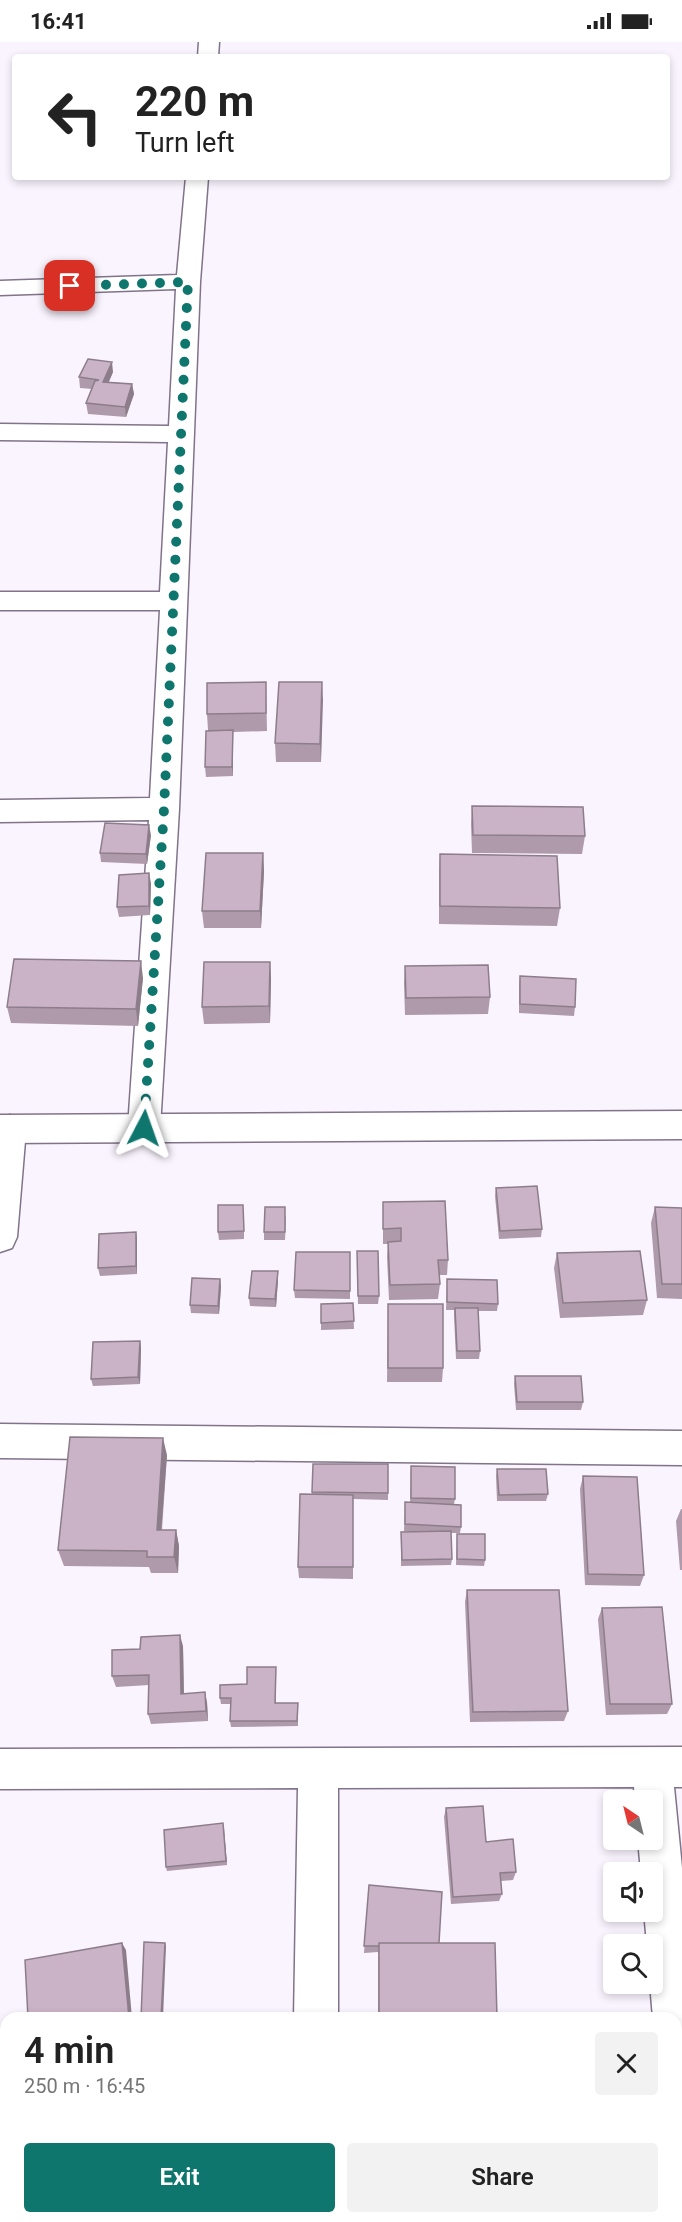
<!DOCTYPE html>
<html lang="en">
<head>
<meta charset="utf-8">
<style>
	:root { --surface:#fff; --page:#f2f2f2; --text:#222; --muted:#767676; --accent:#0f766e }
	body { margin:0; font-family:Roboto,sans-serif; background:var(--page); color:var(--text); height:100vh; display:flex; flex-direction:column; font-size:22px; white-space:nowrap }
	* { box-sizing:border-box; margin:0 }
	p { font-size:20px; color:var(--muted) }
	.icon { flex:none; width:33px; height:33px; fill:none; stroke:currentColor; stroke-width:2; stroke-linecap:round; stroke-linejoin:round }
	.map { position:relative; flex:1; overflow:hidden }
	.panel { position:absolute; left:0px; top:1970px; width:682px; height:212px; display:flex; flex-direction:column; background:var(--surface); border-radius:18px 18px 0 0; box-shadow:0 3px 9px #0003 }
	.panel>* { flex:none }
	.guide { position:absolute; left:12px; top:12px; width:658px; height:126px; border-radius:6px; box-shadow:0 3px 9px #0003; background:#fff; color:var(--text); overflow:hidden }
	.needle { width:39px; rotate:325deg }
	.buttons { position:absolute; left:603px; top:1748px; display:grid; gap:12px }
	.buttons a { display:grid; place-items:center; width:60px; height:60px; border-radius:6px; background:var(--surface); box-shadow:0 3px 9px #0003; font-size:30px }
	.pin { position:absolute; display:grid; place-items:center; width:51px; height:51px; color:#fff; margin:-26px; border-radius:12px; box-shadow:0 3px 9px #0006 }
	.me { position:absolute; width:66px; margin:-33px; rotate:4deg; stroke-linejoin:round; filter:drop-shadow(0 0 4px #0008) }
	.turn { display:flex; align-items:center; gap:21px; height:126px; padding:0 24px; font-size:27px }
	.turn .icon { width:78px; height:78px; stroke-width:2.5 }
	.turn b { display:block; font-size:42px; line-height:51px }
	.round { display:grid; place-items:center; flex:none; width:63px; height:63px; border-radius:6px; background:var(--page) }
	.overview { display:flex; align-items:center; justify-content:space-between; height:102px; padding:0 24px }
	h1 { font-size:36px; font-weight:600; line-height:45px }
	.button { display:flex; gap:12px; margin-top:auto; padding:12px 24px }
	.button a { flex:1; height:69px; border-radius:6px; background:var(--accent); color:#fff; font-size:24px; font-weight:600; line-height:69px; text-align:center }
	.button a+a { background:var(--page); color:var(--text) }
	.status { display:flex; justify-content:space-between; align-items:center; height:42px; padding:0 30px; background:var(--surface); direction:ltr }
	.status svg { height:16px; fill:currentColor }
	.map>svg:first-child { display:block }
</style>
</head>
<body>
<div class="status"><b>16:41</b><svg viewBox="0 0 49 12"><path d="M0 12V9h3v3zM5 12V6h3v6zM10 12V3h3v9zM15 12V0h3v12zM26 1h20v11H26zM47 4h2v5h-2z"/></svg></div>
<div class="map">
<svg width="682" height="2180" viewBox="0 0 682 2180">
	<rect width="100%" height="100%" fill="#faf4fe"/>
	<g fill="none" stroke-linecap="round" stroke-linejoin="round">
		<g stroke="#817389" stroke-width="3">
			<path id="street" d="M199,0H219L218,15H198Z
				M186,135H208L200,240L179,767L160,1086L156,1096L144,1100L132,1096L128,1086L149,778L0,780V758L150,756L160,568H0V550H160L168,400L0,398V382L169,384L176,247L0,253V239L177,233Z
				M10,1073L22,1077L26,1087L17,1195L12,1206L0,1210V1077Z
				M0,1382L682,1389V1423L0,1416Z
				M682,1705V1745H674L682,1826V2073L676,2071V1976H653L650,1941H652V1902H647L644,1869H652V1830H641L638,1797H652V1758H635L634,1745L338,1746V1976H294L298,1746L0,1747V1707Z
				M292,2175H338V2180H292Z"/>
		</g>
		<g stroke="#817389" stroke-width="3">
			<path id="secondary" d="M682,1069V1097L0,1101V1073Z"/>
		</g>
		<use href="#street" fill="#fff" fill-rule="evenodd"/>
		<use href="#secondary" fill="#fff" fill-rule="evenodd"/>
	</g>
	<path fill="#ae9aaa" d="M113,330L109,340L132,342L134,352L126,375L88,372L86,361L92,347L80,346L79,335Z
		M266,640L267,689L233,690V734L206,735L205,725L208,688L207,672Z
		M322,640L321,720H276L275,701Z
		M472,764L585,794L582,812L472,811L471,782Z
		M151,793L147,822L101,820L100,811Z
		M263,811L264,829L261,886H204L202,869Z
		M440,812L560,866L557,884L439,882V830Z
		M151,841L150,873L119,875L117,865Z
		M270,920L271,937L270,981L204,982L202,965Z
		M405,924L490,955L488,972L405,973L404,941Z
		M520,934L575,965L574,974L519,971V943Z
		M143,936L138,984L11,981L7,965Z
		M496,1146L542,1187L541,1195L499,1197L495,1154Z
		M383,1160L448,1218L447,1233H439L440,1242L438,1257L389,1258L387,1215L388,1202H383Z
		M655,1165L682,1166V1257L657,1256L651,1181Z
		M244,1171V1197L219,1198L218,1190Z
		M286,1174L285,1198H264V1190Z
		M136,1190L137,1198V1232L100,1234L98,1226Z
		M357,1209L379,1254L378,1262H358Z
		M350,1210V1257L295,1256L294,1248Z
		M557,1211L647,1258L643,1273L560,1276L554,1226Z
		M278,1229V1238L276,1265L250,1264L249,1256Z
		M220,1237L221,1245L219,1272L191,1271L190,1263Z
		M447,1237L498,1262L497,1269H478L480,1309L479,1317H456L454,1274V1268H446Z
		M353,1261L354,1287L321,1288V1262Z
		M388,1262L443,1326L442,1340H387Z
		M140,1299L141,1306L140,1342L93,1344L91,1337Z
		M515,1334L583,1360L581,1368H516L514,1342Z
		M167,1413L162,1488H176L179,1504L178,1531H151L149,1525L64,1524L58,1508Z
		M411,1424L455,1457L454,1462L461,1485L460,1491H451L452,1517L451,1523L401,1524V1490H426L404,1489L405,1460L410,1461Z
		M497,1427L548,1452L546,1459H497L496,1434Z
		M583,1434L644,1533L640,1544L585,1543L580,1447Z
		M312,1450L388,1451V1458L353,1457V1537L299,1536L298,1525Z
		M681,1467H682V1528H680L676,1479Z
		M457,1492L485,1518L484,1524L456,1523Z
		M467,1548L568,1669L564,1679L470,1680L465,1560Z
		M602,1566L672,1662L667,1672L606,1673L598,1577Z
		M183,1604L184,1652L207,1660L208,1679L151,1682L148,1672L149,1643L116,1645L112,1634Z
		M276,1625V1661H298V1684L231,1685L230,1679L231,1662H221L220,1656Z
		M446,1766L486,1800L516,1830L513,1838L501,1839L502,1852L499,1859L451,1862L444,1775Z
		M223,1781L227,1823L167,1829L166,1825Z
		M369,1843L439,1901L497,1976H378V1910L364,1911Z"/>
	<path fill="#8d7d8b" d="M112,320L113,330L104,350L103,340Z
		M132,342L134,352L126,375L125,365Z
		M322,640L323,659L321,720L320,702Z
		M233,688V734L232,725Z
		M149,783L151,793L147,822L146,812Z
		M263,811L264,829L261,886L260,869Z
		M149,831L151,841L150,873L149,864Z
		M141,919L143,936L138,984L136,967Z
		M270,920L271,937L270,981L269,964Z
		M136,1190L137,1198V1232L136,1224Z
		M278,1229V1238L276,1265L275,1257Z
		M220,1237L221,1245L219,1272L218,1264Z
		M140,1299L141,1306L140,1342L138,1335Z
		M163,1396L167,1413L160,1504L157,1488Z
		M176,1488L179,1504L178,1531L174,1515Z
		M180,1593L183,1604L184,1662L181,1652Z
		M205,1650L207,1660L208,1679L206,1669Z
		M223,1781L224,1786L227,1823L226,1819Z
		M122,1901L126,1908L132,1976H129Z
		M165,1901L166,1904L163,1976H161Z
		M164,2175H167V2180H164Z"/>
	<path fill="#cab3c6" stroke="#8d7d8b" stroke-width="1.5" d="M88,317L112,320L103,340L132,342L125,365L86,361L95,339L99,338L79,335Z
		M266,640V671L207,672V641Z
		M279,640H322L320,702L275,701Z
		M233,688L232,725H205L206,689Z
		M472,764L583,765L585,794L473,793Z
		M105,781L149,783L146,812L100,811Z
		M206,811H263L260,869H202Z
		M440,812L557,814L560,866L440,864Z
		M149,831V864L117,865L119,833Z
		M14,917L141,919L136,967L7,965Z
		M204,920H270L269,964L202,965Z
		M488,923L490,955L406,956L405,924Z
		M520,934L576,937L575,965L520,962Z
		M537,1144L542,1187L500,1189L496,1146Z
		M445,1159L448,1218H438L440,1242L390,1243L388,1200L401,1199V1186L383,1187V1160Z
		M218,1163H243L244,1189L218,1190Z
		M265,1165H285V1190H264Z
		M655,1165L682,1166V1242H662Z
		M136,1190V1224L98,1226L99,1192Z
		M357,1209H378L379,1254H358Z
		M640,1209L647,1258L563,1261L557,1211Z
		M296,1210H350V1249L294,1248Z
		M252,1229H278L275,1257L249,1256Z
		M192,1236L220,1237L218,1264L190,1263Z
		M447,1237L497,1238L498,1262L447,1260Z
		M353,1261L354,1279L321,1281V1262Z
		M388,1262H443V1326H388Z
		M455,1266H478L480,1309H457Z
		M140,1299L138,1335L91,1337L93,1300Z
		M515,1334H581L583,1360H517Z
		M70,1395L163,1396L157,1488H176L174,1515H147V1509L58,1508Z
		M313,1422H388V1451L312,1450Z
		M411,1424L455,1425V1457L411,1456Z
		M497,1427H546L548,1452L499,1453Z
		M583,1434L637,1435L644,1533L588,1532Z
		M300,1452L353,1453V1525H298Z
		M405,1460L461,1463V1485L405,1482Z
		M451,1489L452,1517L402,1518L401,1490Z
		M457,1492H485V1518L457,1517Z
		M467,1548H559L568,1669L473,1670Z
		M662,1565L672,1662H610L602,1566Z
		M180,1593L181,1652L205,1650L206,1669L148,1672L149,1633L112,1634V1608L140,1607L141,1595Z
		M247,1625H276L275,1661H298L297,1679H230L231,1656H220V1643L247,1642Z
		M483,1764L486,1800L513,1797L516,1830L500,1831L502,1852L453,1855L446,1766Z
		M223,1781L226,1819L166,1825L164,1788Z
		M369,1843L442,1850L439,1901H379V1904H364Z
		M144,1900L165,1901L161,1976H141Z
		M122,1901L129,1976H28L25,1918Z
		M379,1901H495L497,1976H379Z
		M19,2175H164V2180H19Z
		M226,2175H282V2180H226Z"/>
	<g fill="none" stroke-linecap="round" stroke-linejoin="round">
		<path stroke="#0f766e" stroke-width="10" stroke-dasharray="0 18" d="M70,244L188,240L164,767L144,1086"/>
	</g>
</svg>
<div class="buttons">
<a><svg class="needle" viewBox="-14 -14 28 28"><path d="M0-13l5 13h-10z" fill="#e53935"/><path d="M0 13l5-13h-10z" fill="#767676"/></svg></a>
<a><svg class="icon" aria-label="sound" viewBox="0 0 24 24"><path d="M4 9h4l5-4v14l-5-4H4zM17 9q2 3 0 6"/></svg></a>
<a><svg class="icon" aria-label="search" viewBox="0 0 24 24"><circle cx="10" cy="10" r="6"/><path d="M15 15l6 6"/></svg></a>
</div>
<div class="pin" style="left:70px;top:244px;background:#d93025"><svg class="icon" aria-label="arrive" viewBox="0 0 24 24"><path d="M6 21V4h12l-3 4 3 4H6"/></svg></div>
<svg class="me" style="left:144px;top:1086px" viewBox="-20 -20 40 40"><path d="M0-17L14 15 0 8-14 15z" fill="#0f766e" stroke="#fff" stroke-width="4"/></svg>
<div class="guide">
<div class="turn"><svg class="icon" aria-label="left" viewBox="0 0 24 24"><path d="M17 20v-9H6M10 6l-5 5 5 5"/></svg><div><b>220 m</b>Turn left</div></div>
</div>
<section class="panel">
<div class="overview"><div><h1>4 min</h1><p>250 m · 16:45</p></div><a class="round"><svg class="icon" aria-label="close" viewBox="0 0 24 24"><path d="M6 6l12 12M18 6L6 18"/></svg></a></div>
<div class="button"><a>Exit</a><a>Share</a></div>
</section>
</div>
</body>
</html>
